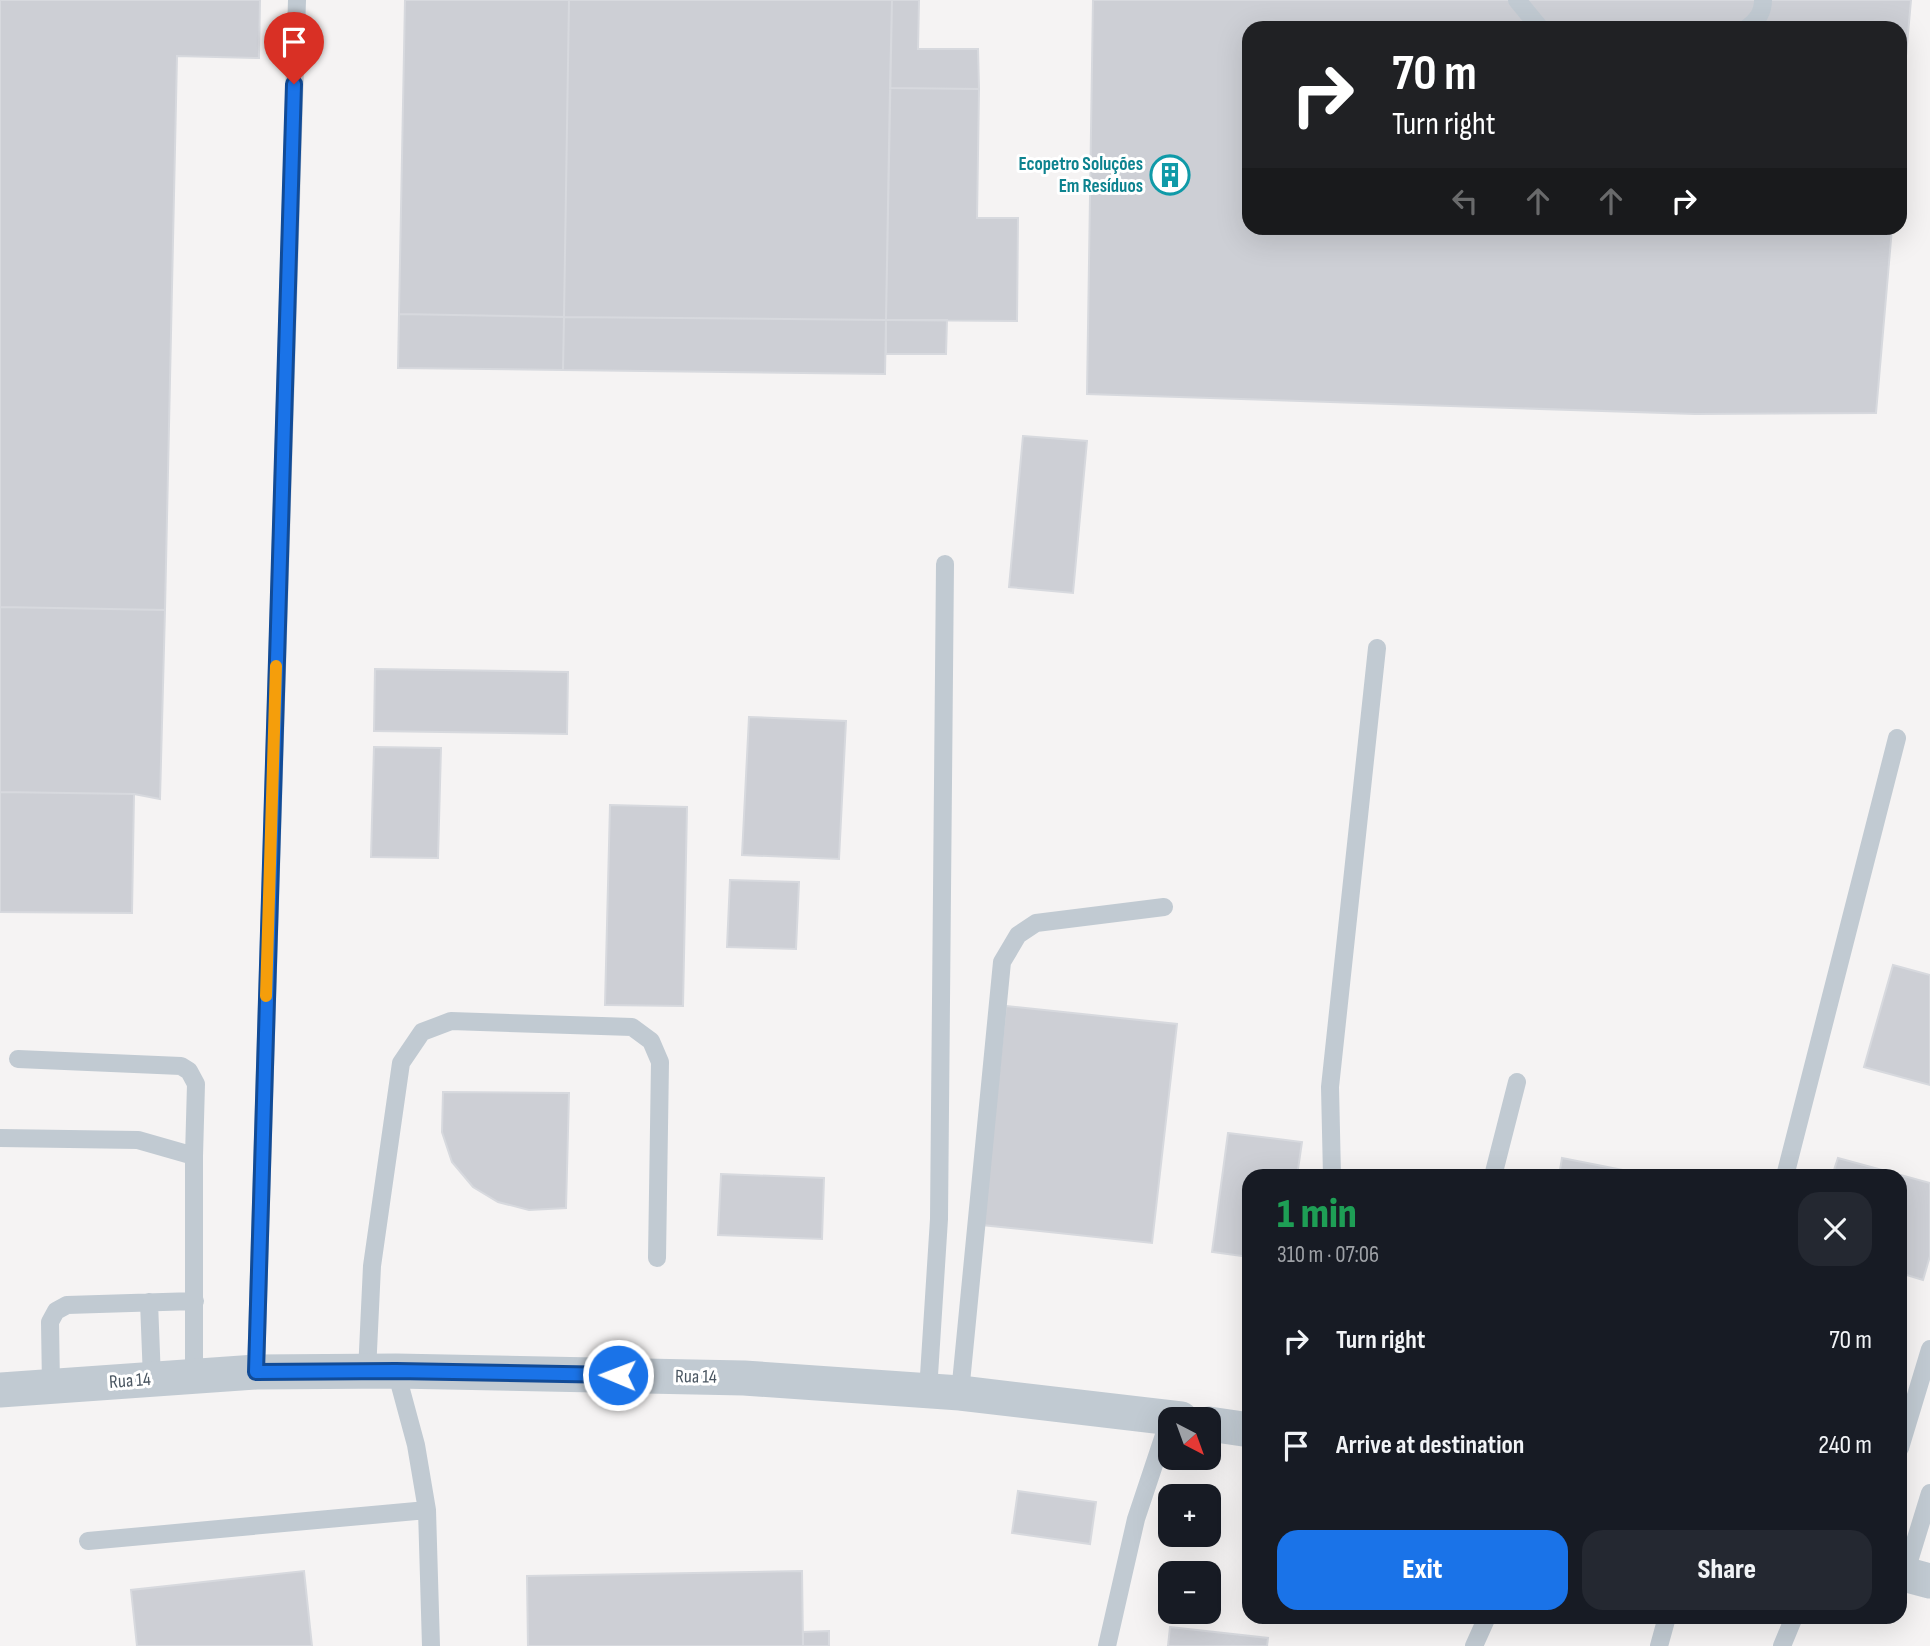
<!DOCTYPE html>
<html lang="en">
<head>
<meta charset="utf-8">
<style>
	:root { --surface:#171b24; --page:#242831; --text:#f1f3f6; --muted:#9ea1a6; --accent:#1a73e8 }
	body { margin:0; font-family:"Sofia Sans Condensed",sans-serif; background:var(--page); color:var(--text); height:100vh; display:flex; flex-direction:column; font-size:26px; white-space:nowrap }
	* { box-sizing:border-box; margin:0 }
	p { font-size:23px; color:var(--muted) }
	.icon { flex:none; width:38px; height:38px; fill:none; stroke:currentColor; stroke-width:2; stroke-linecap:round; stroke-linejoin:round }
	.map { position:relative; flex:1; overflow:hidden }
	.details { position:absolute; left:1242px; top:1169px; width:665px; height:455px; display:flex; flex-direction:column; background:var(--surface); border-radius:21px; box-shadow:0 7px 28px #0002 }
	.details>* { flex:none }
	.top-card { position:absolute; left:1242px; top:21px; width:665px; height:214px; border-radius:21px; box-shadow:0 7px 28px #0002; background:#202124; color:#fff; overflow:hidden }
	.needle { width:46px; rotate:139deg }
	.buttons { position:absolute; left:1158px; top:1407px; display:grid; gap:14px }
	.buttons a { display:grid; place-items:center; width:63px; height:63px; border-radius:14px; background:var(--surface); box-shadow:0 7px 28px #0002; font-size:35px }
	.pin { position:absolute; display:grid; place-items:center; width:60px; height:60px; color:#fff; margin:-72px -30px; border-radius:50% 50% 50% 0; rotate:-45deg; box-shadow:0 0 7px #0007 }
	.pin .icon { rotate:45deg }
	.me { position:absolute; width:77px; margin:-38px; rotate:271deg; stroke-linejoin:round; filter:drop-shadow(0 0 5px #0008) }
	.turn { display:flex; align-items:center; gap:24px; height:147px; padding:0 35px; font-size:32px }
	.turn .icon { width:91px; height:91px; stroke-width:2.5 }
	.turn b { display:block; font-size:49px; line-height:60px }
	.lanes { display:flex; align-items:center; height:66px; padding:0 35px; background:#0003; justify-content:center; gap:35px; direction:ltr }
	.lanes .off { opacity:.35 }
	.round { display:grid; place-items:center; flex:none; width:74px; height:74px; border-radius:21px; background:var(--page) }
	.overview { display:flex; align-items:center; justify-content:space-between; height:119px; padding:0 35px }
	h1 { font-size:42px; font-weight:800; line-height:52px; color:#1e9e55 }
	.action { display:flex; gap:14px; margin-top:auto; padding:14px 35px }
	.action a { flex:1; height:80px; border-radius:21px; background:var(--accent); color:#fff; font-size:28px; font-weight:800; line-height:80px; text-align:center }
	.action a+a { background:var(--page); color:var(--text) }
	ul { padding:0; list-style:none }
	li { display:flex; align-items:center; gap:21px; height:105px; padding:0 35px }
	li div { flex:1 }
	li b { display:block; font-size:26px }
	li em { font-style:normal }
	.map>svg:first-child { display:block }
</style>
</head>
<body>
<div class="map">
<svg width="1930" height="1646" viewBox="0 0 1930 1646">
	<rect width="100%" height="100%" fill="#f5f3f3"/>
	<path fill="#cdcfd5" stroke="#d7d9de" stroke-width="2" d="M0,0H260L259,58L177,56L165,610L0,607Z
		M405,0H569L564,317L399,314Z
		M569,0H892L886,320L564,317Z
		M892,0H919L918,49H978L979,89L890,88Z
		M1093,0H1911L1900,123V28H1250V228H1892L1876,413L1695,414L1087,394Z
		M890,88L979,89L977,218H1018L1017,321L886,320Z
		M399,314L564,317L563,370L398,368Z
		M564,317L886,320L885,374L563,370Z
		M886,320H947L946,354H886Z
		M1023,436L1087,441L1073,593L1009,587Z
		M0,607L165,610L160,799L134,794L0,792Z
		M375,669L568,672L567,734L374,731Z
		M749,717L846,721L839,859L742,855Z
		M374,747L441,748L438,858L371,857Z
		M0,792L134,794L132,913L0,912Z
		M610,805L687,807L683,1006L605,1005Z
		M730,880L799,882L796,949L727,947Z
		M1893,965L1930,975V1085L1864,1067Z
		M1006,1006L1177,1024L1152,1243L982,1225Z
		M443,1092L569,1093L566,1208L529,1210L498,1202L473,1187L452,1162L442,1132Z
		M1228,1133L1302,1142L1297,1176H1250V1257L1212,1252Z
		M1562,1158L1653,1176H1559Z
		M1838,1158L1930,1183V1256L1923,1280L1900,1273V1176H1832Z
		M721,1174L824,1178L822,1239L718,1235Z
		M1018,1491L1096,1502L1090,1544L1012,1533Z
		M304,1571L312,1646H137L131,1590Z
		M802,1571L803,1646H528L527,1576Z
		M1170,1627L1268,1638L1267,1646H1168Z
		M829,1631V1646H803V1632Z"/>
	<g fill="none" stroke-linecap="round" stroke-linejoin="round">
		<path stroke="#c1cad2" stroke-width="18" d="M1517,0L1540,28
			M1747,28C1757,21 1763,13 1763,0
			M18,1059L181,1066L189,1071L196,1084L194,1156
			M0,1138L138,1140L194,1156V1376
			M1332,1176L1330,1087L1377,648
			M1493,1176L1517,1082
			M1785,1176L1897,738
			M149,1302L152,1379
			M396,1371L416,1445L427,1510L431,1646
			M256,1372L297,0
			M367,1372L372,1266L401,1063L422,1032L451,1021L632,1027L651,1041L660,1062L657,1258
			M51,1386L50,1322L56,1311L67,1305L195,1301
			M928,1391L939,1219L945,564
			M960,1393L1002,962L1018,935L1036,923L1164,907
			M1900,1448L1930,1349
			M88,1541L427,1510
			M1905,1574L1930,1493
			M1107,1646L1136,1519L1170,1417
			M1474,1646L1487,1617
			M1659,1646L1667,1617
			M1782,1646L1794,1617"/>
		<path stroke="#c1cad2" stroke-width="35" d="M0,1390L256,1372L396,1371L744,1378L960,1393L1181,1419
			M1209,1424L1250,1430
			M1900,1573L1930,1581"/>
	</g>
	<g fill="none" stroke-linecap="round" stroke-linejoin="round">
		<g stroke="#114b97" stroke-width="18">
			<path id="route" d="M294,84L256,1372L396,1371L618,1375"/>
		</g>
		<use href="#route" stroke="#1a73e8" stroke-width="12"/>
		<path stroke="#f59e0b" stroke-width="12" d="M266,996L276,666"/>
	</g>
	<defs>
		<g id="building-ring" transform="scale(2.0125)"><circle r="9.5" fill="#fff" stroke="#0f9aa8" stroke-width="1.5"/><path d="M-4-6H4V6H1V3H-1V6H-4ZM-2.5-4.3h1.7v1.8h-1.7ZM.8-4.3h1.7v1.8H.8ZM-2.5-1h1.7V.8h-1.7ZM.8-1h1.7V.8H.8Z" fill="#0f9aa8"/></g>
	</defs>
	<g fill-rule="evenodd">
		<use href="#building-ring" x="1170" y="175"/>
	</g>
	<g text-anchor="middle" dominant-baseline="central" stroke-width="6" stroke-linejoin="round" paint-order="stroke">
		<g font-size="19" font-weight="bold" fill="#0d838f" stroke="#fff" text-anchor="end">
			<text x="1143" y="164">Ecopetro Soluções<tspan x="1143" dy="22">Em Resíduos</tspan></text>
		</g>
		<g font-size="19" fill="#4a5661" stroke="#fff">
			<text transform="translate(696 1377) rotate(1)">Rua 14</text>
			<text transform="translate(130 1381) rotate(-4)">Rua 14</text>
		</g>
	</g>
</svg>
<div class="buttons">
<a><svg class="needle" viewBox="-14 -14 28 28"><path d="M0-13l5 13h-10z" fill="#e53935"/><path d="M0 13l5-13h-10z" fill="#9ea1a6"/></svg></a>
<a>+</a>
<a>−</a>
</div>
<div class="pin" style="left:294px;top:84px;background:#d93025"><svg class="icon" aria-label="arrive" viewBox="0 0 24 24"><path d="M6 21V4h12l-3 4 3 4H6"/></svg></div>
<svg class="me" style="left:618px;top:1375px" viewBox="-20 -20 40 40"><circle r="17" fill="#1a73e8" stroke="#fff" stroke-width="3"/><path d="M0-11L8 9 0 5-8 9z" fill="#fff"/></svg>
<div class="top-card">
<div class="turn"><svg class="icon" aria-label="right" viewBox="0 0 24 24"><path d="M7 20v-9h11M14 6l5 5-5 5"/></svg><div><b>70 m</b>Turn right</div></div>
<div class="lanes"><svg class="icon off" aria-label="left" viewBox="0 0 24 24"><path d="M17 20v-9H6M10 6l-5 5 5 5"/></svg><svg class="icon off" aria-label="ahead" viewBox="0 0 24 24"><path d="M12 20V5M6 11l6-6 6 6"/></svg><svg class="icon off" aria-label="ahead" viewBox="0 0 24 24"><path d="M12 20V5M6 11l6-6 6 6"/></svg><svg class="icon" aria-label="right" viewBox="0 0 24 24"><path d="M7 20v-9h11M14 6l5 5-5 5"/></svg></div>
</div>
<section class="details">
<div class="overview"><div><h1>1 min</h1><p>310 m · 07:06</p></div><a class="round"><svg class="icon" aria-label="close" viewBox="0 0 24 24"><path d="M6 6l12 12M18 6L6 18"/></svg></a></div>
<ul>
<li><svg class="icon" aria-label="right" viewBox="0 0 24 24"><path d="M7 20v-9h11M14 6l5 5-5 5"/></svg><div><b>Turn right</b></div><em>70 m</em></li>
<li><svg class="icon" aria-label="arrive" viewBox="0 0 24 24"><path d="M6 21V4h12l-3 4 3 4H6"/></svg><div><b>Arrive at destination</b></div><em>240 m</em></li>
</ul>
<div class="action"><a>Exit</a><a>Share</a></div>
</section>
</div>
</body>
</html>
